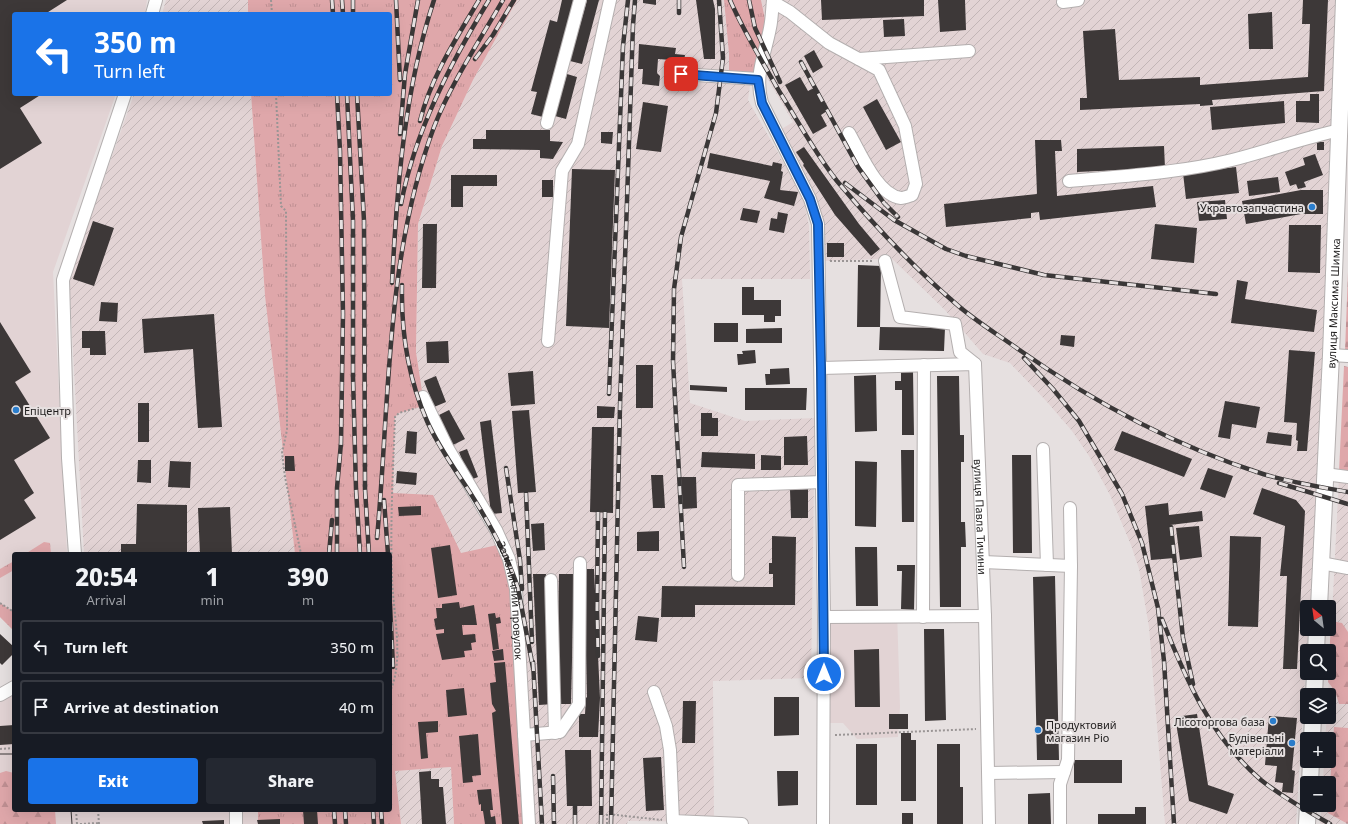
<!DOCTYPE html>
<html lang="en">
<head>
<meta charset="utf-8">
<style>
	:root { --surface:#171b24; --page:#242831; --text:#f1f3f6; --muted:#9ea1a6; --line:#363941; --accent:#1a73e8 }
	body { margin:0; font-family:"Noto Sans",sans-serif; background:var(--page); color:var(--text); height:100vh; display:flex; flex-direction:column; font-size:15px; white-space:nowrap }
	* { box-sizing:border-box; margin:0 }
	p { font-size:13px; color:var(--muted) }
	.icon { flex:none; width:22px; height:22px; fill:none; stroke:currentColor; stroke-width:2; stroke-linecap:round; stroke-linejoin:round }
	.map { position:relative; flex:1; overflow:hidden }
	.details { position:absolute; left:12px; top:552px; width:380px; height:260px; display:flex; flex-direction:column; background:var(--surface); border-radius:4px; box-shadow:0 4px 16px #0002 }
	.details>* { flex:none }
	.banner { position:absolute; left:12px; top:12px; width:380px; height:84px; border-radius:4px; box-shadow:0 4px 16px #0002; background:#1a73e8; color:#fff; overflow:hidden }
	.needle { width:26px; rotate:331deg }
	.tools { position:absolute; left:1300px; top:600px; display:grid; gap:8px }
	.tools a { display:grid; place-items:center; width:36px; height:36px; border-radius:4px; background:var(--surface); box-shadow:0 4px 16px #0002; font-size:20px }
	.pin { position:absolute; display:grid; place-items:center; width:34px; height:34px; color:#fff; margin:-17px; border-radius:8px; box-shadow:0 2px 6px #0006 }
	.me { position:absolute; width:44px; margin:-22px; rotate:0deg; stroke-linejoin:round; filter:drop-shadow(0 0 3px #0008) }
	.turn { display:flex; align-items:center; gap:14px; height:84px; padding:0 16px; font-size:18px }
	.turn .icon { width:52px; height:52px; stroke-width:2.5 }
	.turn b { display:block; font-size:28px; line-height:34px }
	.eta { display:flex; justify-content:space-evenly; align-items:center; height:68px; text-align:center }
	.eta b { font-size:24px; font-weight:800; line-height:28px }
	.action { display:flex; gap:8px; margin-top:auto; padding:8px 16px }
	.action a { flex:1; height:46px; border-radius:4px; background:var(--accent); color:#fff; font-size:16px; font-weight:800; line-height:46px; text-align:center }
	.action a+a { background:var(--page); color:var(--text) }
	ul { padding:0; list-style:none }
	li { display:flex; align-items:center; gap:12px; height:54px; margin:0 8px 6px; padding:0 8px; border:2px solid var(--line); border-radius:4px }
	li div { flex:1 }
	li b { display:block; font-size:15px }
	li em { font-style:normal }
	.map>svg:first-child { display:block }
</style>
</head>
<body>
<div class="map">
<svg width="1348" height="824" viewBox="0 0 1348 824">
	<defs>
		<pattern id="industrial-furrows" width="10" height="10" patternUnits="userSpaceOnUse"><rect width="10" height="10" fill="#e2d3d4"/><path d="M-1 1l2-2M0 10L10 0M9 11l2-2" fill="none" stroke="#c2b5b6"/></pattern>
		<pattern id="grass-tufts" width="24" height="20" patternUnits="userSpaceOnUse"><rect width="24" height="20" fill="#dfa7aa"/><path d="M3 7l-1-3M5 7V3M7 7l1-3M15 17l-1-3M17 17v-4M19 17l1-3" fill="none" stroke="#bf8f92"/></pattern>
		<pattern id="forest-firs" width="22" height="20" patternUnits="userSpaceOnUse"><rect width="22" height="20" fill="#dfa7aa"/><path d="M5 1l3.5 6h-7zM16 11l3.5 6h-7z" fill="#bf8f92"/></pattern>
	</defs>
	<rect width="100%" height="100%" fill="#e6e0e0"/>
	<path fill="#e2d3d4" d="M0,0H147L145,14H14V94H116L53,272L67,554H14V631L0,617Z
		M828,611H897L900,707L898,737L857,739L843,723H829Z
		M14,687V810H325L326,824H0V695Z"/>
	<path fill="url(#industrial-furrows)" d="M166,0H248V14H162Z
		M517,0H724L729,54V76L751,78L748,100L803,197L809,226L810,279H682L690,403L745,421L815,418L811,678L713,681L714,822L628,821L627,824H501L461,553L393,493L395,417L399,413L427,405L423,397L416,352L418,224L442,146L473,80Z
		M761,0H1336L1318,472L1310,607H1307V629H1308L1296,824H1165L1149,627L1139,569L1131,545L1110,495L1089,456L1072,431L1048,403L1010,363L983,354L945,310L887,254L881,259L824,261L823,219L812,193L780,130L793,122L766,76L769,34Z
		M134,94H251L265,296L295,554H84L69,278Z
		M1339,476L1348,477V824H1322L1320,823L1322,805H1329V783H1323L1324,761H1329V739H1325L1327,717H1329L1328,695Z
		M451,767L454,824H401L395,771Z"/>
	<path fill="url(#grass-tufts)" d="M248,0H517L473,80L442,146L418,224L416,352L423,397L427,405L399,413L395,417L393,493L433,495L461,553L502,544L509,562L529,824H454L451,767L395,771L401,824H258V810H390V554H295L265,296L251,94H390V14H248Z
		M724,0H761L767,28L758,63L751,78L729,77V54Z
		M44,542L50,543L51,554H25Z
		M14,561V570L0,578V569Z
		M0,603L14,612V631L0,617Z"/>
	<path fill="url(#forest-firs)" d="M1348,272V351H1345Z
		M1344,366L1348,367V474L1339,472Z
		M1331,621L1342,623L1348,632V704H1339L1335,691L1328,682Z
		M1334,727L1348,728V824L1328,813Z
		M6,771L14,773V810H55L56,824H0V773Z"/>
	<path fill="#3d3838" d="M0,0H67L45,14H14V94H42L20,108L42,143L0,169Z
		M562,0H574L543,117L531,114L537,92L531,91L550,20L557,22Z
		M587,0H599L582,64L570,61Z
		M643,0H656V5L643,3Z
		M696,0H713L715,9V59H704Z
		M821,0H924V16L822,20Z
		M938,0H965L966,30L940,32Z
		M1303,0H1328L1324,91L1212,100L1213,105L1200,106V104L1080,110V98H1087L1083,31L1115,29L1119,80L1200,77V85L1308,77L1310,24H1302Z
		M1272,12L1273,49H1249L1248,14Z
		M904,19L905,36L884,37L883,20Z
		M639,44L676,48L675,54L685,55L684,61L658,59L657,73L660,76L659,86L642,84L643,69H638Z
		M814,50L823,67L813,73L804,56Z
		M567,74L577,77L566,119L555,116Z
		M800,77L808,91L814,88L827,111L821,115L827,126L813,134L785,85Z
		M1310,94H1319V123L1296,122V101H1310Z
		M877,99L901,142L886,150L863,107Z
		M1284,101L1285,123L1212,130L1210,107Z
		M643,102L668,106L661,152L636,149Z
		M486,130H550V141L563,142L553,159L540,158V150L473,149V139H486Z
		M601,132H613L612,144L601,143Z
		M1035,140H1061L1062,151H1055L1057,196L1153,186L1156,207L1040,220L1039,212L1031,213V218L946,227L944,204L1037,194Z
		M1317,142H1324V150H1317Z
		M1164,146L1165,168L1077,172V149Z
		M804,147L859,224L880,249L871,256L835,215L803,165L804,164L796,152Z
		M710,153L772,166L773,162L782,164L781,171L783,172L780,190L798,192L794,206L764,198L770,181L707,168Z
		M1315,154L1323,175L1304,182L1306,187L1298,189L1296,184L1290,186L1285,172L1305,165L1303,158Z
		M1236,167L1239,193L1186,199L1183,173Z
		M572,169L615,170L609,328L566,326Z
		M451,175H497V186H463V207H451Z
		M1278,177L1280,192L1249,196L1247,181Z
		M542,180H553V197H542Z
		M1301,190H1323V214H1301L1246,224L1242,201Z
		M1225,200L1227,219L1199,221L1197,202Z
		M743,208L760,211L757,223L740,220Z
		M778,212L788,214L784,233L769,230L771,218L777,219Z
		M93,221L114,228L94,286L73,279Z
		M423,224H437L436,288H422Z
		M1155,224L1197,228L1194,263L1151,259Z
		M1289,225H1321L1320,273L1288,272Z
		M827,243H844V257H827Z
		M858,265L881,266L880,327H857Z
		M1237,280L1248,282L1245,299L1317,310L1314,332L1231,323Z
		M742,287H754V300H781V316H775V322H764V315H742Z
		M101,302L118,303L117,322L99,321Z
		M214,314L222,427L198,428L193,349L144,353L142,319Z
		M0,322L31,372L15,382L50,438L14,460L34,493L24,500L36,518L0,540Z
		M714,323H738V342H714Z
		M880,327L945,328L944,351L879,350Z
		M782,328V343H746V329Z
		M82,331H105L106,355H90V348H82Z
		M1061,335L1075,336L1074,347L1060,345Z
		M448,341L449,363H427L426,342Z
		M755,350L756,363L738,365L737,354H743L742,351Z
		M1289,350L1315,352L1307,451H1297L1298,441L1296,440L1297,423L1284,422Z
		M636,365H653V408H636Z
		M789,368L790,384L766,385L765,374H770V369Z
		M533,371L535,404L511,406L508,373Z
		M901,371H913L914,435H902V390H895V381H901Z
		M876,375L877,431L855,432L854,376Z
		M436,376L446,402L434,407L424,381Z
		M937,376H959L960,435H964V462H961V522H965L966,547H961V607H940Z
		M690,385L727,387V392L690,390Z
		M745,388H807L806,410H745Z
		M1225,401L1260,407L1256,428L1232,424L1230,439L1218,437Z
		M138,403H149V442H138Z
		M597,406L615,407L614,418H597Z
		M449,410L465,439L453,445L437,416Z
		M529,410L536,492L518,493L512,411Z
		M701,413H712V418H718V436H701Z
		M491,420L502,513L491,514L480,422Z
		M592,427H614L613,513L590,512Z
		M407,431L417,432L416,454L405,453Z
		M1122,431L1192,459L1184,477L1114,450Z
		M1268,432L1292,435L1291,446L1266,443Z
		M807,436L808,465H784V437Z
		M467,449L478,477L470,480L459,452Z
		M901,450H914V522H902Z
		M702,452L755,454V469L701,467Z
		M761,455L781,456V470H761Z
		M1012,455H1031L1032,553H1013Z
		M285,456H294L295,471H285Z
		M138,460H151V483L137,482Z
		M170,461L191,462L190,488L168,487Z
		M855,461L877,462L876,527L855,526Z
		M1208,468L1233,476L1225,498L1200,489Z
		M397,471L417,473L416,485L396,483Z
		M651,475H663L665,508H653Z
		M681,477H696L697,508L683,509Z
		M1262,488L1296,500L1305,511L1297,669H1283L1287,576H1280L1285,526L1253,514Z
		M808,489V518H791L790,490Z
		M1168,503L1169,515L1202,511L1203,521L1170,525L1174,558L1151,560L1145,506Z
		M137,504L187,505V554H121V544H136Z
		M421,506V515L399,516L398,507Z
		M230,507L232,554H200L198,508Z
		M544,523L545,550L533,551L531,524Z
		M1199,526L1202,557L1180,560L1176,528Z
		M659,531V551H637V532Z
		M772,536L796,537L795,605H695V617H661L662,586L773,587V574H769V563H772Z
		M1230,536L1261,537L1258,627L1228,626Z
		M450,545L457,595L438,598L431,548Z
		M855,547H877L878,606H856Z
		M897,565H915L914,610L901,609L902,571H897Z
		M584,569H594L600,698L598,737H579V714H585L586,697L587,698Z
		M533,574H546L553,704L539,705Z
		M559,574H574L571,704H556Z
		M1055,576L1059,760H1037L1033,577Z
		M459,602L460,608L474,605L477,625H462L463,635L475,634L476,642L471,643L472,650L464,651L465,657L442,660L436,634L444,633V629L436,630L434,619L437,618L436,608H442V604Z
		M495,613L496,618L500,617L501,623L496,624L499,649L493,650L488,614Z
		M638,616L659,618L657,642L635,640Z
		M924,629H944L946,720L925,721Z
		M0,634L14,647V653L2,665L0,663Z
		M503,649L504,660L494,661L492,651Z
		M879,649L880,707H855L854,650Z
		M505,662L519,824H502L492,713L496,711L492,704L490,683L496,682L494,663Z
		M464,688L467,715L448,717L446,690Z
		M774,697H799V735L774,736Z
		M683,701H696L695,743H682Z
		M889,714H908V729H889Z
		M1197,714L1208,785L1234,794L1227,814L1189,801L1175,717Z
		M1269,716L1297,718L1292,770L1295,771L1293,793L1282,792L1283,783L1275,782L1277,766L1265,765Z
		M438,721V732L426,733L428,758L421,759L418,722Z
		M14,725V744L0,745V726Z
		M901,733H911V740H916V801H901Z
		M478,734L481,775L472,776L473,782L463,783L459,736Z
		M856,744H877V805H856Z
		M937,744H960V787H963V824H937Z
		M565,750H591L592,806H567Z
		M661,757L664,810L646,811L643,758Z
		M1074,760H1122V783H1074Z
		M431,771V779H439V787H443L446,824H422L419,772Z
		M777,771H798V805L778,806Z
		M491,789L493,810H490L491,817L495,816L496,824H485L483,811H481V804L479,805L477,790Z
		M1050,793L1051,824H1028V794Z
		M1135,807H1146V824H1098V814H1135Z
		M303,810H317L318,824H304Z
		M902,813H913V824H902Z
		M280,819V824H258L257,820Z
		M224,820V824H203L202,821Z"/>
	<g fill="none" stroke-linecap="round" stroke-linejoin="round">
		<g stroke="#b4afaf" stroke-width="14">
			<g id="minor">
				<path d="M773,0C772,9 772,19 770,28C765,55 754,75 762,103L810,199L818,224L824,617L823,824"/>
				<path d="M773,2L790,12L829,43L879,70L905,126L916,184L912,195C909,196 904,198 901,198C877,195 860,152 849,133"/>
				<path d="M1063,2L1078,0"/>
				<path d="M152,14L156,0"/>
				<path d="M859,59L969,51"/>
				<path d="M681,74L758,79"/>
				<path d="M547,123L580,0"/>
				<path d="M1069,181C1123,176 1179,173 1232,160C1268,151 1303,138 1340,130"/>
				<path d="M885,261L900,317L955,324L960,352L975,364"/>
				<path d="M548,341L562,171L578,144L610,0"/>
				<path d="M1331,355L1348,356"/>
				<path id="s1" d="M821,368L975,364L985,616L989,824"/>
				<path id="s2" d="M423,397L447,447L496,530L509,559L516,589L529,824"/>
				<path d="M1043,449L1047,565"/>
				<path d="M1325,474L1348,477"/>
				<path d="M1070,508L1071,566"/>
				<path d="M75,554L68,458L63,280L125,94"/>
				<path d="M983,562L1071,566L1068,760L1060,784V824"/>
				<path d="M1321,563L1348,568"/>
				<path d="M738,575V485L822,482"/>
				<path d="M551,580L555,733"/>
				<path d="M824,617L985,616"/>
				<path d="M923,617L924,365"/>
				<path d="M654,692L666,726L670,750L673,821L742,824"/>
				<path d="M0,695L14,687"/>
				<path d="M524,735L560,732L579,704L580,563"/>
				<path d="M989,773L1064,772"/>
				<path d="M236,810V824"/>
			</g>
		</g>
		<g stroke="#b4afaf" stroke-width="18">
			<g id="major">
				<path id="s3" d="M1319,607L1331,355L1344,0"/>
				<path d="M1316,651L1317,629"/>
				<path d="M1314,695L1315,673"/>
				<path d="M1312,739L1313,717"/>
				<path d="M1310,783L1311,761"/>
				<path d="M1307,824L1308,805"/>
			</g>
		</g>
		<path stroke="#9a9595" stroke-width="2" stroke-dasharray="2 2" stroke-linecap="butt" d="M271,0L272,14
			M276,94L281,206L286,211L287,430L282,453L285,477L301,554
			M830,261H874
			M0,603L14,612
			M391,689C404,658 393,612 392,578C390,525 393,471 395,417L399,413L416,408
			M835,735L976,729
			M0,749L14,748
			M76,810L77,824
			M98,810L99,824
			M80,824L99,823
			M607,824V814L662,820"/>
		<use href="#minor" stroke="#fff" stroke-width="12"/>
		<use href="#major" stroke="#fff" stroke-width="16"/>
		<path stroke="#3a3737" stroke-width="1" d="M0,754H14
			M71,810L72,824"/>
		<g stroke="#3a3737" stroke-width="4.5">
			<path id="rail" d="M332,0L333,14
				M342,0L343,14
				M353,0V14
				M396,0L400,80
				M679,0V13
				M730,0C744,32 762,61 779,91C798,121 815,153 837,181C873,224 912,266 955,303C974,320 997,334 1018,349C1093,402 1175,446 1263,474C1290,482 1320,487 1348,492
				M749,0L755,28L780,82
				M475,59L493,35L514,0
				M801,62L858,167L884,203L898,217
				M337,94L340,151L343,314L341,443L337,488V554
				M347,94L353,221V377L356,489L360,554
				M357,94L364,221L365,489L369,554
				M420,121C431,77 456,39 479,0
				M400,134L405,74L418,0
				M845,183L894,220L946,249L966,256L1044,275L1216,294
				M401,204C415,131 450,64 489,0
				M392,283C397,187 404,91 434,0
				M402,285C401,331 408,378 427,421C438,446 454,468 469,491C488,521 507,554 518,588L533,668
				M1024,358L1053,389L1079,421L1122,494L1142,543L1158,608L1164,661L1174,824
				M609,394L623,46L628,0
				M506,468L520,560L522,589
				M1279,483L1348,504
				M526,493L532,642
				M384,500L388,554
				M598,512L597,609L598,656
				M1171,527L1183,638L1193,684
				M377,538C390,400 385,259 434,127C450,85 480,40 503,0
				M329,554L332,520
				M684,567L673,361L674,289L681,237L716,113L723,58L719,0
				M390,604L393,667
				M1162,619C1186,680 1210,736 1261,780C1282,797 1307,811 1330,824
				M533,662L542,824
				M553,776L554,824
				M334,810L335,824
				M345,810L346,824
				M373,810L374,824
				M381,810L382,824
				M575,824V806
				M601,824L605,512
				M611,824L620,406L633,25L635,0"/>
		</g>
		<use href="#rail" stroke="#e6e0e0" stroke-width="3" stroke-dasharray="9" stroke-linecap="butt"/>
	</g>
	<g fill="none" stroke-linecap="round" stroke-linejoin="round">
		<g stroke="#114b97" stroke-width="10">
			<path id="route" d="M681,74L758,80L762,103L810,199L818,224L821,368L824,674"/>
		</g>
		<use href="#route" stroke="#1a73e8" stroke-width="7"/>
	</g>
	<g fill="#2b7ecd" stroke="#e6e0e0" stroke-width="1.5">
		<circle cx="1312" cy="207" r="4"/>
		<circle cx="16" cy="410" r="4"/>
		<circle cx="1273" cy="721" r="4"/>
		<circle cx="1038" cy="730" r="4"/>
		<circle cx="1292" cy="743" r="4"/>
	</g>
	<g text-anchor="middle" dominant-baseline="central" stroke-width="4" stroke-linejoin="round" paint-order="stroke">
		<g font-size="11" fill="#211f1f" stroke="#e6e0e0" text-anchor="end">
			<text x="1304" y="207">Укравтозапчастина</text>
			<text x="24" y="410" text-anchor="start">Епіцентр</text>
			<text x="1265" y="721">Лісоторгова база</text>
			<text x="1046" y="724" text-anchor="start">Продуктовий<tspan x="1046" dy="13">магазин Ріо</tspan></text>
			<text x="1284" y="737">Будівельні<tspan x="1284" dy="13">матеріали</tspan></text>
		</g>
		<g font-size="11" fill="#211f1f" stroke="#e6e0e0">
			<text stroke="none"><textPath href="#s3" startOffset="304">вулиця Максима Шимка</textPath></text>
			<text stroke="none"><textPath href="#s1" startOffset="307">вулиця Павла Тичини</textPath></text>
			<text stroke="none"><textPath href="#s2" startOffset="225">Залізничний провулок</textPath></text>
		</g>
	</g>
</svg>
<div class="tools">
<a><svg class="needle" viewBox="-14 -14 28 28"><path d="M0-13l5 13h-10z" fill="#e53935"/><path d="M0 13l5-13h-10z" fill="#9ea1a6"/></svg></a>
<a><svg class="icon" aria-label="search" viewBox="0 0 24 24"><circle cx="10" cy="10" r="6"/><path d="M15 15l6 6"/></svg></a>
<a><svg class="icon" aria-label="layers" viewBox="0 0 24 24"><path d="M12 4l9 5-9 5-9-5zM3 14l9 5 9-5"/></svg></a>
<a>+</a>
<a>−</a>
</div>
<div class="pin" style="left:681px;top:74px;background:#d93025"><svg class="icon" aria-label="arrive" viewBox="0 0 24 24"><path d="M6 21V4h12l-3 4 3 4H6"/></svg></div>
<svg class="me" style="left:824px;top:674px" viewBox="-20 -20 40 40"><circle r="17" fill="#1a73e8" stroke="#fff" stroke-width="3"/><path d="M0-11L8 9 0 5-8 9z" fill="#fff"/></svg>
<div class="banner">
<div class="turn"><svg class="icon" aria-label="left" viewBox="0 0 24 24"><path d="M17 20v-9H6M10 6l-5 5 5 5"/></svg><div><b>350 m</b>Turn left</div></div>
</div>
<section class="details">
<div class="eta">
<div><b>20:54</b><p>Arrival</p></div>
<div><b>1</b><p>min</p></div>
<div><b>390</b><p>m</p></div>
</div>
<ul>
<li><svg class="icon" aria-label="left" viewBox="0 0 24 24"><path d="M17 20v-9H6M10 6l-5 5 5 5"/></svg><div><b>Turn left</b></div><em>350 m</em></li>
<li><svg class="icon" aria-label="arrive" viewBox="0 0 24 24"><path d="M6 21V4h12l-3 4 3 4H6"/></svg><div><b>Arrive at destination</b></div><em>40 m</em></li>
</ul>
<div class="action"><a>Exit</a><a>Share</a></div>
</section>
</div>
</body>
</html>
